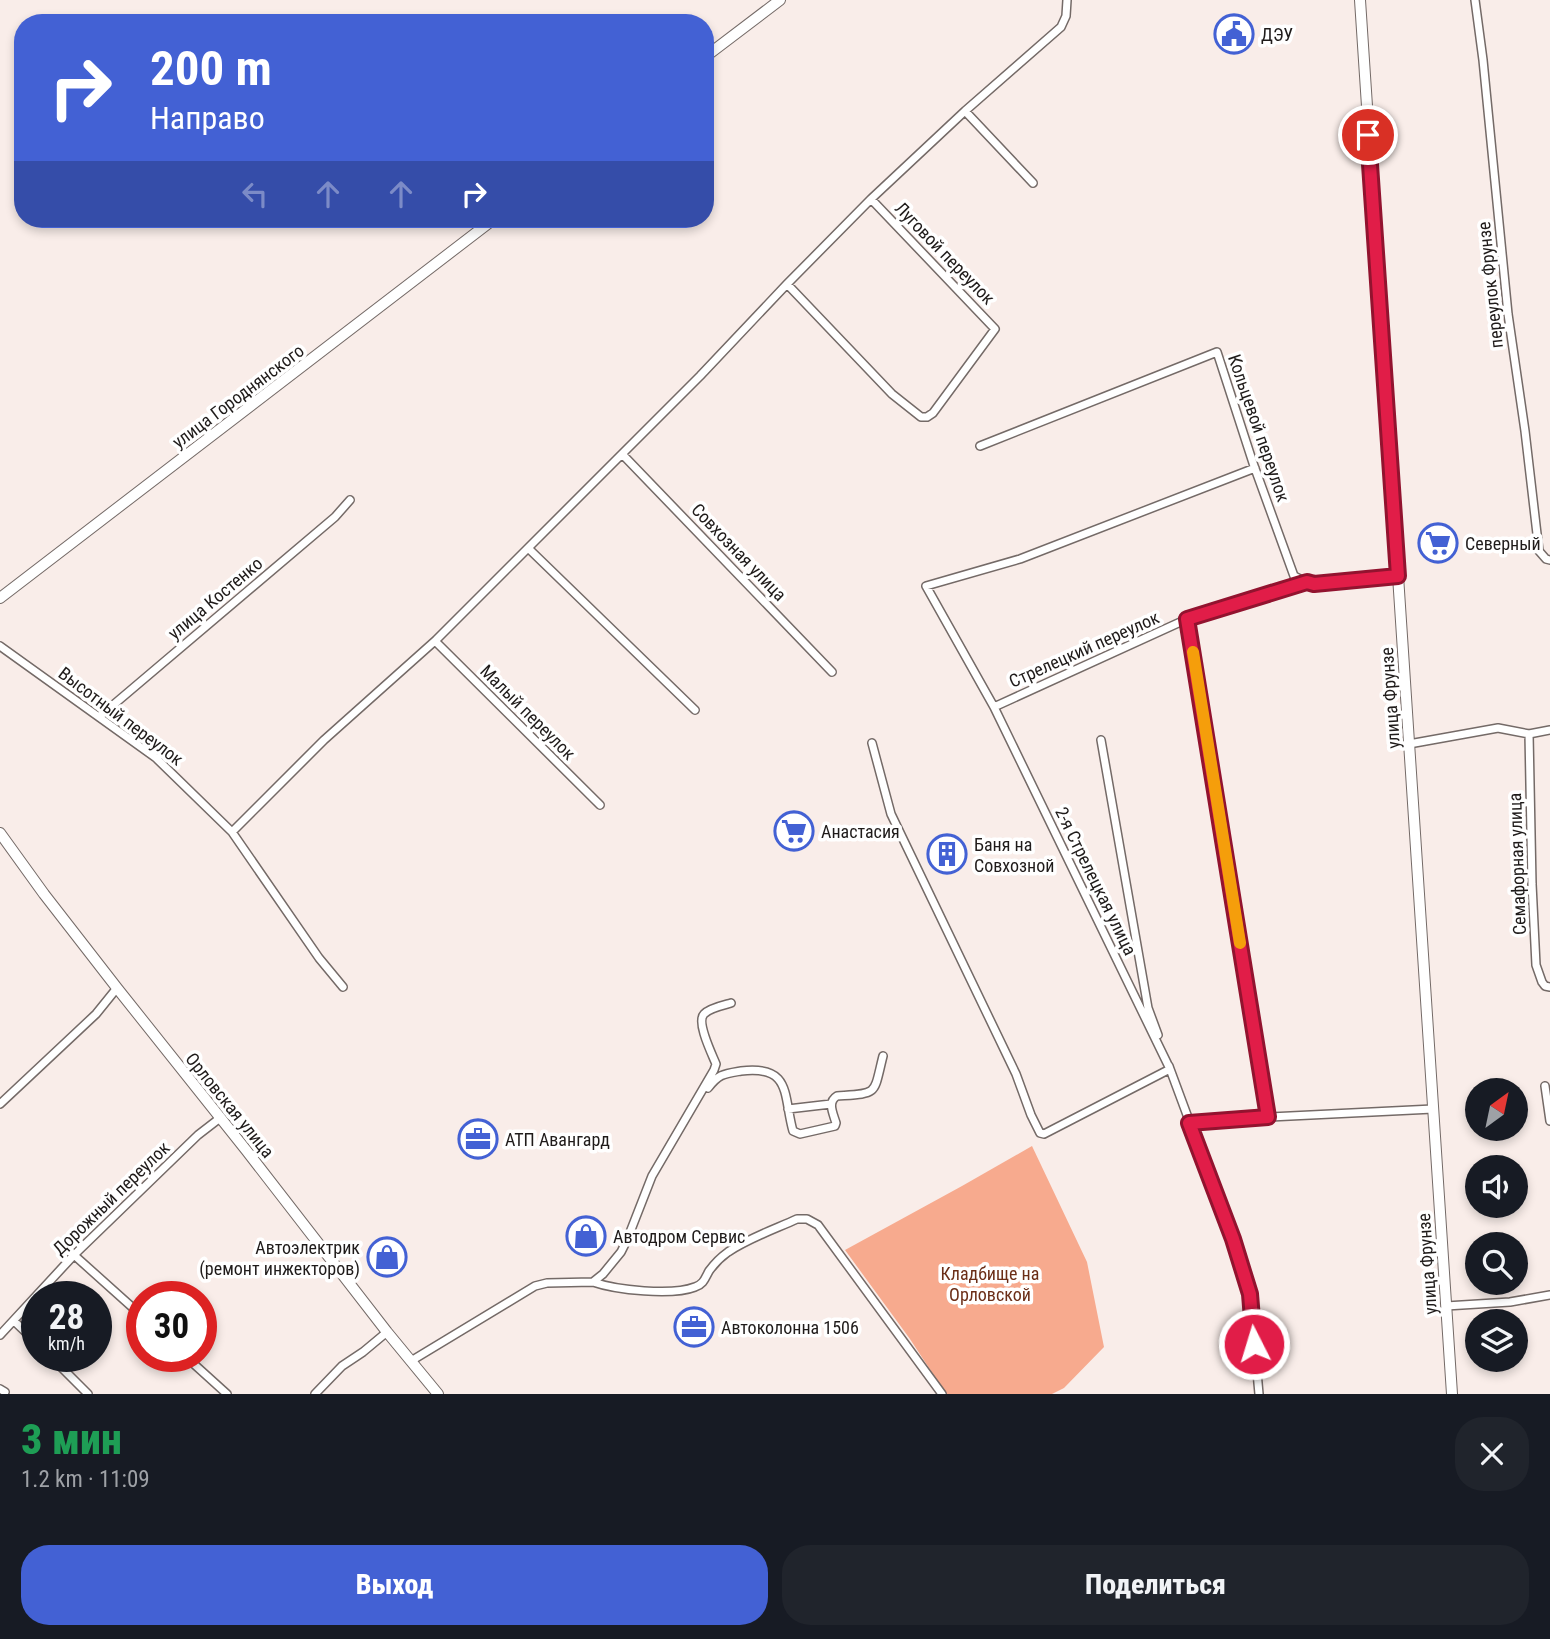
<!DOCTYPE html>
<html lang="ru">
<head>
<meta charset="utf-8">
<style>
	:root { --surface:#171b24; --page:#20242c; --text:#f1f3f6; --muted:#9ea1a6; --accent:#4361d4 }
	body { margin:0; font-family:"Roboto Condensed",sans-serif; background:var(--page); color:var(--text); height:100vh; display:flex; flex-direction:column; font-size:26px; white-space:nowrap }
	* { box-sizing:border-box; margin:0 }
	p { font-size:23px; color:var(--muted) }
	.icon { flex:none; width:38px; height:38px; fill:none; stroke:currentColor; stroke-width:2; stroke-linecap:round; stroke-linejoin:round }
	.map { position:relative; height:1394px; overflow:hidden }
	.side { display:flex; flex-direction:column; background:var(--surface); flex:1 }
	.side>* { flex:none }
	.banner { position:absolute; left:14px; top:14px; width:700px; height:214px; border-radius:28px; box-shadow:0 4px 10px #0003; background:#4361d4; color:#fff; overflow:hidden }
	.needle { width:46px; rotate:33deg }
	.fabs { position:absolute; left:1465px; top:1078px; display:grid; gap:14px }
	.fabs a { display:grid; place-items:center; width:63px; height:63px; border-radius:50%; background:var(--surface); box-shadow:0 4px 10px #0003; font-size:35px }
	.speed { position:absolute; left:21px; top:1281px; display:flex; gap:14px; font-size:35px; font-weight:700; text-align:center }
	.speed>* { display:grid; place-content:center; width:91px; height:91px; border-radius:50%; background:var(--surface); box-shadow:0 4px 10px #0003; line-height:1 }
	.speed small { font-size:18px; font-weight:400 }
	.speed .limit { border:10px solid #d22; background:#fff; color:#111 }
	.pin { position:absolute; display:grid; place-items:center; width:60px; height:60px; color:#fff; margin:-30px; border:4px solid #fff; border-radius:50%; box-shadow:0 2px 7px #0007 }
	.me { position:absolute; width:77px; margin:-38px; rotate:355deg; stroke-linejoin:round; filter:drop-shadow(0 0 5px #0008) }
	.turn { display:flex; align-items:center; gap:24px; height:147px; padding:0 21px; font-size:32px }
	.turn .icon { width:91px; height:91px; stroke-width:2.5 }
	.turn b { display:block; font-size:49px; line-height:60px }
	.lanes { display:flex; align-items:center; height:66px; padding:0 21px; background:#0003; justify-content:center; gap:35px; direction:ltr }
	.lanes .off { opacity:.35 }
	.round { display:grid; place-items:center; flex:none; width:74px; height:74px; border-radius:28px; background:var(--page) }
	.head { display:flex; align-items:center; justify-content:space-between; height:119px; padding:0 21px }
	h1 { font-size:42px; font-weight:800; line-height:52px; color:#1e9e55 }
	.button { display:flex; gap:14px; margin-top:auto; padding:14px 21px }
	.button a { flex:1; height:80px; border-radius:28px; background:var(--accent); color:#fff; font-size:28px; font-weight:800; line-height:80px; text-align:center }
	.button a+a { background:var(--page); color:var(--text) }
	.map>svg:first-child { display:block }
</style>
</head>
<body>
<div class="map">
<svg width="1550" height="1394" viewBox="0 0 1550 1394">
	<rect width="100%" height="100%" fill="#f9ede9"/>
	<path fill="#f7aa8e" d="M1032,1146L1087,1262L1104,1347L1064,1388L1052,1394H946L910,1339L845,1250L962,1186Z"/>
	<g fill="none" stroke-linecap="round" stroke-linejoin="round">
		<g stroke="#746a67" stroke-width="10">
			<path id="street" d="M1475,0L1483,60L1508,314L1525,431L1539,551L1546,559L1550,560
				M965,111L1033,183
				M787,284L892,394L921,417H927L933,413L995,329L871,199
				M980,446L1217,352L1253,463L1294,576L1300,579L1314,584L1398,576
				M623,455L832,672
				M1255,468L1020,559L926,586L994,707L1170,1069L1233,1239L1250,1294L1259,1394
				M528,548L695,710
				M1187,619L1268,1117
				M435,641L600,805
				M0,646L156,758L232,832L319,958L343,987
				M994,707L1187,619L1306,582
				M99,717L335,517L350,500
				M1529,734L1532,884L1536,965L1542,982L1545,986L1550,987
				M1101,740L1148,1008L1158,1035
				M872,743L891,814L1016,1074L1031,1115L1040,1133L1044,1134L1170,1069L1169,1066
				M1409,744L1498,728L1529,734L1550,730
				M232,832L324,740L436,640L700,376L787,284L871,199L965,111L1061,27L1066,16L1067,0
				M1545,1086L1550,1121
				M708,1088C719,1074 723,1074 741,1071C792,1065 783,1095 793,1131L800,1134L835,1126L836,1123C833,1113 827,1102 837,1096C879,1093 873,1096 883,1056
				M0,1104L96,1014L117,988
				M788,1109L831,1104
				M1189,1123L1268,1117L1433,1109
				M74,1255L142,1316
				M593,1282C616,1290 672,1296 695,1287C704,1284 705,1278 709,1271C714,1264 721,1257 728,1252C749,1238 775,1229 797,1219H807L818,1225L942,1394
				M1446,1306L1510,1302L1550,1295
				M14,1321L37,1343
				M0,1335L74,1255L198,1135L220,1118
				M50,1356L88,1394
				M185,1356L227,1394
				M411,1361L535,1286L547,1283L593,1282L603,1274L621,1252L627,1240L652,1176L714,1070L716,1064C712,1054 696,1022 704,1014C709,1008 724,1005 731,1003
				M0,1389L5,1392
				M315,1394L342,1366L363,1352L387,1332"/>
		</g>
		<g stroke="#746a67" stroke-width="12">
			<path id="secondary" d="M1360,0L1452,1394
				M705,57L780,0
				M0,598L494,219
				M0,833L44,894L117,988L246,1150L387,1332L438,1394"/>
		</g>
		<use href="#street" stroke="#fff" stroke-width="7"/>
		<use href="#secondary" stroke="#fff" stroke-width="10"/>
	</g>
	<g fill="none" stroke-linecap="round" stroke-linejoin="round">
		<g stroke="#92132f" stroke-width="18">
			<path id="route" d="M1254,1344L1250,1294L1233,1239L1189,1123L1268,1117L1187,619L1307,582L1314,584L1398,576L1368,135"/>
		</g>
		<use href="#route" stroke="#e11d48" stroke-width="12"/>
		<path stroke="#f59e0b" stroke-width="12" d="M1193,652L1240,943"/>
	</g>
	<defs>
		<g id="civic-ring" transform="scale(2.0125)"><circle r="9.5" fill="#fff" stroke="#4361d4" stroke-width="1.5"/><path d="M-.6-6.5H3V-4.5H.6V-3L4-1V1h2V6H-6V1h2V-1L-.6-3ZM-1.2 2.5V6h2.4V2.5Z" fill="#4361d4"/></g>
		<g id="supermarket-ring" transform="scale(2.0125)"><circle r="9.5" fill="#fff" stroke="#4361d4" stroke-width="1.5"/><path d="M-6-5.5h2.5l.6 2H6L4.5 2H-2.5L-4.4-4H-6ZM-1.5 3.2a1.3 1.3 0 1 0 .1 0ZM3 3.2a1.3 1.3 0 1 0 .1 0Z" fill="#4361d4"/></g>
		<g id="building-ring" transform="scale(2.0125)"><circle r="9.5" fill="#fff" stroke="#4361d4" stroke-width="1.5"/><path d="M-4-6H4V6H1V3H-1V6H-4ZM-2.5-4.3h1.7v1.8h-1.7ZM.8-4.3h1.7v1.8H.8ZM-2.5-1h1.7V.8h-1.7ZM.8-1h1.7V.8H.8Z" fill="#4361d4"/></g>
		<g id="office-ring" transform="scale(2.0125)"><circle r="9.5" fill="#fff" stroke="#4361d4" stroke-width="1.5"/><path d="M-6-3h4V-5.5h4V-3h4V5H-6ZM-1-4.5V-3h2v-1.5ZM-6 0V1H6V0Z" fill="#4361d4"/></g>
		<g id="shop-ring" transform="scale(2.0125)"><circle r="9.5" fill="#fff" stroke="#4361d4" stroke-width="1.5"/><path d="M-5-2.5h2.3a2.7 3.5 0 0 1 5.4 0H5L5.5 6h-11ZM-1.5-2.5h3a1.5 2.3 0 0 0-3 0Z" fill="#4361d4"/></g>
	</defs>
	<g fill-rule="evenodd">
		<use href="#civic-ring" x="1234" y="34"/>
		<use href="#supermarket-ring" x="1438" y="543"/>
		<use href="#supermarket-ring" x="794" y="831"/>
		<use href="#building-ring" x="947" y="854"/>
		<use href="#office-ring" x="478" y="1139"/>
		<use href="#shop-ring" x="586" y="1236"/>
		<use href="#shop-ring" x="387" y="1257"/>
		<use href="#office-ring" x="694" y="1327"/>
	</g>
	<g text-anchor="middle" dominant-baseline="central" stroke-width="7" stroke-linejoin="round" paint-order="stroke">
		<g font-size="18" fill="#1f1b1a" stroke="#fff" text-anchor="start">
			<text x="1261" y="34">ДЭУ</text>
			<text x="1465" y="543">Северный</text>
			<text x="821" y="831">Анастасия</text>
			<text x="974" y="844">Баня на<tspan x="974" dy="21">Совхозной</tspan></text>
			<text x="505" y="1139">АТП Авангард</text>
			<text x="613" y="1236">Автодром Сервис</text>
			<text x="360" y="1247" text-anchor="end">Автоэлектрик<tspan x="360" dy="21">(ремонт инжекторов)</tspan></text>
			<text x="721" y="1327">Автоколонна 1506</text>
		</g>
		<g font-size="18" fill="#1f1b1a" stroke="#fff">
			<text transform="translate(945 253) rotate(46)">Луговой переулок</text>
			<text transform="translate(1490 285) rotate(-96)">переулок Фрунзе</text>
			<text transform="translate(238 396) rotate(-37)">улица Городнянского</text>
			<text transform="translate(1259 428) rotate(71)">Кольцевой переулок</text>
			<text transform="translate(739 552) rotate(46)">Совхозная улица</text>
			<text transform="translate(215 598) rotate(-40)">улица Костенко</text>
			<text transform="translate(1084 649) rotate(-24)">Стрелецкий переулок</text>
			<text transform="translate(1390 698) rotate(-94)">улица Фрунзе</text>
			<text transform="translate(528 712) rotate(45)">Малый переулок</text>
			<text transform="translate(121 716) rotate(37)">Высотный переулок</text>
			<text transform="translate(1517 864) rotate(-92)">Семафорная улица</text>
			<text transform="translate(1096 881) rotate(64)">2-я Стрелецкая улица</text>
			<text transform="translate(230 1105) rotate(51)">Орловская улица</text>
			<text transform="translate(111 1198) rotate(-44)">Дорожный переулок</text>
			<text transform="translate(1427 1264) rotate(-94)">улица Фрунзе</text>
		</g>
		<g font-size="18" fill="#6b2e17" stroke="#fff">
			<text x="990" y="1273">Кладбище на<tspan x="990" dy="21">Орловской</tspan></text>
		</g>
	</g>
</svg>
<div class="fabs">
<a><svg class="needle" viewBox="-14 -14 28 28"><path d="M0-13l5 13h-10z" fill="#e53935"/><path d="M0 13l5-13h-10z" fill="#9ea1a6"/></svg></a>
<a><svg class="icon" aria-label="sound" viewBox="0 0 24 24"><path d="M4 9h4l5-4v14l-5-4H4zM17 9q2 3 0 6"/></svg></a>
<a><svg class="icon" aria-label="search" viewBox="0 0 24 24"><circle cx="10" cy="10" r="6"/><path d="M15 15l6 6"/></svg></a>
<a><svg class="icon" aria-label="layers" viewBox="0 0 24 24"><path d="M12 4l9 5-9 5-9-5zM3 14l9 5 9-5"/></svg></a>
</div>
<div class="speed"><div>28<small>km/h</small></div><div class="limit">30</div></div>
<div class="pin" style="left:1368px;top:135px;background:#d93025"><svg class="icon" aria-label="arrive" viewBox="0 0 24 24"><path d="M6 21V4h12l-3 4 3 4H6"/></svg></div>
<svg class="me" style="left:1254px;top:1344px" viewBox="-20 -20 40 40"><circle r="17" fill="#e11d48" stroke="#fff" stroke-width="3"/><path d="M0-11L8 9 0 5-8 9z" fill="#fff"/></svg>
<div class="banner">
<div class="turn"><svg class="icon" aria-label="right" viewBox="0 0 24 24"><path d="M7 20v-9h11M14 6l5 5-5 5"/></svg><div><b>200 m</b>Направо</div></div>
<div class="lanes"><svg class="icon off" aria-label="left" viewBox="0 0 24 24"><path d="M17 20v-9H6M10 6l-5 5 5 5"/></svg><svg class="icon off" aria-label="ahead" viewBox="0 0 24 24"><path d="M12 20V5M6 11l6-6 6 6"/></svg><svg class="icon off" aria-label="ahead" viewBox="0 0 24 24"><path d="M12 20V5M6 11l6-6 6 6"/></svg><svg class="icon" aria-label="right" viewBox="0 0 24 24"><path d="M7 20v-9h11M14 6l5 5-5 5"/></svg></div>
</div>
</div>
<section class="side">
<div class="head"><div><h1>3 мин</h1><p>1.2 km · 11:09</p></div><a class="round"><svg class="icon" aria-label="close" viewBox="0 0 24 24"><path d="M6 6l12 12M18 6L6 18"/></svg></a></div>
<div class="button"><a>Выход</a><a>Поделиться</a></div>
</section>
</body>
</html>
